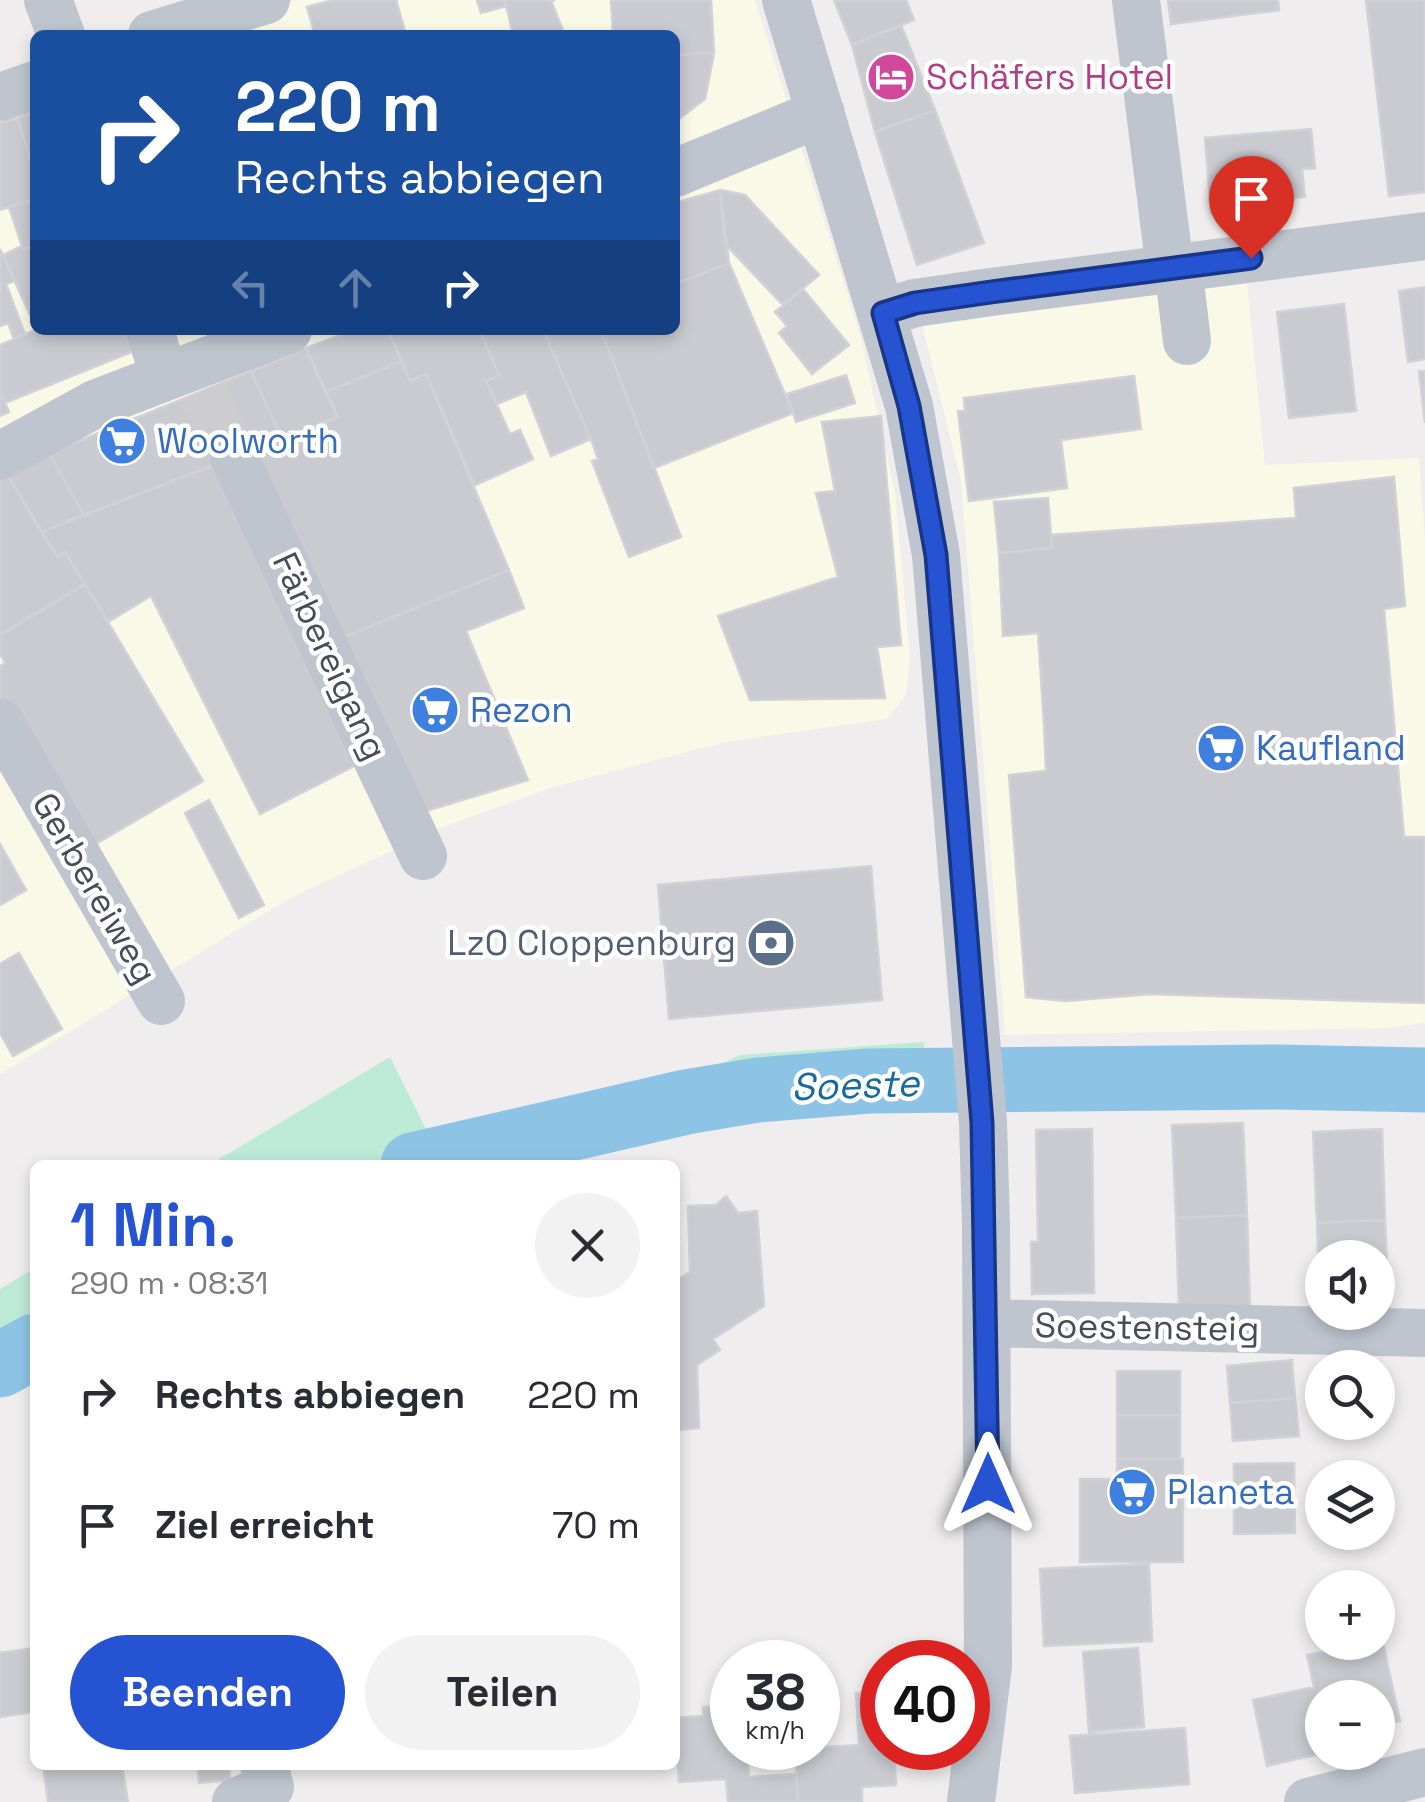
<!DOCTYPE html>
<html lang="de">
<head>
<meta charset="utf-8">
<style>
	:root { --surface:#fff; --page:#f2f2f3; --text:#2b2b33; --muted:#7c7c81; --accent:#2553d1 }
	body { margin:0; font-family:"Space Grotesk",sans-serif; background:var(--page); color:var(--text); height:100vh; display:flex; flex-direction:column; font-size:38px; white-space:nowrap }
	* { box-sizing:border-box; margin:0 }
	p { font-size:32px; color:var(--muted) }
	.icon { flex:none; width:55px; height:55px; fill:none; stroke:currentColor; stroke-width:2; stroke-linecap:round; stroke-linejoin:round }
	.map { position:relative; flex:1; overflow:hidden }
	.sheet { position:absolute; left:30px; top:1160px; width:650px; height:610px; display:flex; flex-direction:column; background:var(--surface); border-radius:15px; box-shadow:0 5px 15px #0003 }
	.sheet>* { flex:none }
	.top-card { position:absolute; left:30px; top:30px; width:650px; height:305px; border-radius:15px; box-shadow:0 5px 15px #0003; background:#1a4fa0; color:#fff; overflow:hidden }
	.buttons { position:absolute; left:1305px; top:1240px; display:grid; gap:20px }
	.buttons a { display:grid; place-items:center; width:90px; height:90px; border-radius:50%; background:var(--surface); box-shadow:0 5px 15px #0003; font-size:50px }
	.speed { position:absolute; left:710px; top:1640px; display:flex; gap:20px; font-size:50px; font-weight:700; text-align:center }
	.speed>* { display:grid; place-content:center; width:130px; height:130px; border-radius:50%; background:var(--surface); box-shadow:0 5px 15px #0003; line-height:1 }
	.speed small { font-size:25px; font-weight:400 }
	.speed .limit { border:15px solid #d22; background:#fff; color:#111 }
	.pin { position:absolute; display:grid; place-items:center; width:85px; height:85px; color:#fff; margin:-102px -42px; border-radius:50% 50% 50% 0; rotate:-45deg; box-shadow:0 0 10px #0007 }
	.pin .icon { rotate:45deg }
	.me { position:absolute; width:110px; margin:-55px; rotate:0deg; stroke-linejoin:round; filter:drop-shadow(0 0 8px #0008) }
	.turn { display:flex; align-items:center; gap:35px; height:210px; padding:0 40px; font-size:45px }
	.turn .icon { width:130px; height:130px; stroke-width:2.5 }
	.turn b { display:block; font-size:70px; line-height:85px }
	.lanes { display:flex; align-items:center; height:95px; padding:0 40px; background:#0003; justify-content:center; gap:50px; direction:ltr }
	.lanes .off { opacity:.35 }
	.round { display:grid; place-items:center; flex:none; width:105px; height:105px; border-radius:52px; background:var(--page) }
	.overview { display:flex; align-items:center; justify-content:space-between; height:170px; padding:0 40px }
	h1 { font-size:60px; font-weight:700; line-height:75px; color:var(--accent) }
	.primary-button { display:flex; gap:20px; margin-top:auto; padding:20px 40px }
	.primary-button a { flex:1; height:115px; border-radius:60px; background:var(--accent); color:#fff; font-size:40px; font-weight:700; line-height:115px; text-align:center }
	.primary-button a+a { background:var(--page); color:var(--text) }
	ul { padding:0; list-style:none }
	li { display:flex; align-items:center; gap:30px; height:130px; padding:0 40px }
	li div { flex:1 }
	li b { display:block; font-size:38px }
	li em { font-style:normal }
	.map>svg:first-child { display:block }
</style>
</head>
<body>
<div class="map">
<svg width="1425" height="1802" viewBox="0 0 1425 1802">
	<rect width="100%" height="100%" fill="#efeded"/>
	<path fill="#faf8e6" d="M297,0H755L861,338L895,493L910,656L906,695L887,719L726,742L553,787L443,827L292,897L0,1074V118L35,105V330H675V35H184Z
		M1246,271L1265,465L1419,458L1425,540V1023L1387,1028L1005,1035L961,481L921,320Z"/>
	<path fill="#bdebd7" d="M924,1042L926,1073L756,1081L367,1165H209L390,1057L429,1135L692,1078L740,1055Z
		M35,1268V1334L0,1354V1289Z"/>
	<g fill="none" stroke-linecap="round" stroke-linejoin="round">
		<path stroke="#8dc4e5" stroke-width="65" d="M413,1165L686,1102L758,1090L869,1081L1278,1077L1425,1080
			M0,1365L35,1346"/>
	</g>
	<path fill="#cacbd1" stroke="#d1d2d8" stroke-width="2.5" d="M333,0H396L406,35H315L307,7Z
		M477,0H505L506,6L481,13Z
		M505,0H555L551,1L565,35H513Z
		M611,0H711L714,53L675,55V35H613Z
		M834,0H906L914,20L852,45Z
		M1168,0H1278L1279,10L1171,24Z
		M1366,0H1425V192L1389,196Z
		M901,25L935,110L875,132L852,45Z
		M714,53L705,99L675,122V55Z
		M935,110L984,243L917,265L875,132Z
		M35,111V173L17,118Z
		M17,118L35,173V199L0,210V123Z
		M1311,129L1315,168L1302,169L1305,197L1284,199L1285,206L1211,213L1205,138Z
		M720,190L729,263L675,284V203Z
		M720,190L745,195L819,275L783,305L725,244Z
		M35,199V246L23,249L9,207Z
		M22,246L23,249L35,246V326L3,255Z
		M0,249L15,281L6,284L25,334L14,339L8,323L0,326Z
		M729,263L793,413L654,468L601,330H675V284Z
		M1425,287V359L1408,362L1399,291Z
		M803,289L849,345L812,374L779,333L787,326L775,312Z
		M1344,304L1356,411L1289,418L1277,312Z
		M35,330H137L144,347L5,403L0,391V345Z
		M354,330H388L402,361L325,392L306,348Z
		M388,330H479L499,375L486,381L510,434L520,430L533,459L475,485L426,374L410,381Z
		M479,330H543L591,439L551,456L526,392L497,404L486,381L499,375Z
		M543,330H601L681,537L629,557L592,461L598,459L591,439Z
		M306,348L338,417L282,439L251,371Z
		M402,361L410,381L426,374L509,570L337,640L243,453L338,417L325,392Z
		M251,371L282,439L222,462L190,396Z
		M1419,371H1425V423Z
		M846,375L855,403L796,422L787,394Z
		M1134,376L1141,429L1061,440L1067,488L969,501L958,411H965L964,398Z
		M0,391L9,412L0,416Z
		M190,396L222,462L84,515L49,453Z
		M881,416L901,645L877,647L885,698L750,700L718,616L838,577L816,493L835,491L822,422Z
		M49,453L84,515L41,532L5,471Z
		M222,462L368,759L260,814L151,596L108,622L65,552L57,556L41,532Z
		M5,471L57,556L65,552L85,584L0,635V473Z
		M1394,477L1405,606L1384,609L1404,837H1425V1003L1151,994L1065,1001L1026,997L1009,775L1046,771L1044,724L1038,633L1003,636L999,553L1052,548L1051,535L1296,518L1294,488Z
		M1048,498L1052,548L999,553L994,502Z
		M509,570L524,608L466,631L528,780L423,812L337,640Z
		M85,584L203,781L87,849L0,703V666L5,663L0,654V635Z
		M209,800L264,905L239,918L185,813Z
		M0,844L26,890L0,905Z
		M871,866L882,1000L669,1019L658,885Z
		M19,953L62,1029L13,1056L0,1033V964Z
		M1243,1123L1247,1215L1176,1218L1172,1125Z
		M1092,1129L1094,1293L1032,1294L1031,1242H1038L1036,1130Z
		M1382,1129L1385,1220L1317,1223L1313,1132Z
		M726,1196L738,1213L757,1211L764,1306L713,1339L720,1350L697,1365L699,1428L680,1430L675,1440V1281L690,1272L688,1206L716,1205Z
		M1247,1215L1250,1308L1179,1310L1176,1218Z
		M1385,1220L1389,1311L1378,1312V1258H1322V1312L1320,1314L1317,1223Z
		M1292,1360L1295,1398L1230,1403L1227,1366Z
		M1117,1371H1180V1415H1117Z
		M1295,1398L1299,1436L1233,1441L1230,1403Z
		M1117,1415H1180V1459H1117Z
		M1117,1459H1183V1562H1080V1479H1117Z
		M1294,1463L1295,1533L1234,1534V1464Z
		M1149,1564L1152,1641L1044,1646L1040,1569Z
		M1382,1639L1400,1721L1378,1726V1698H1322V1752H1328L1267,1766L1253,1700L1314,1687L1307,1655L1378,1642Z
		M35,1648V1712L0,1717V1653Z
		M1138,1648L1144,1727L1089,1732L1083,1652Z
		M882,1692V1748H894L896,1785L862,1787V1802H798L795,1749L859,1745L856,1693Z
		M722,1706L723,1715H732V1748H747L749,1777L796,1774L798,1802H728L726,1779L679,1782L675,1718L703,1716V1707Z
		M1185,1728L1189,1784L1075,1793L1070,1736Z
		M43,1765H122L128,1802H48Z
		M198,1765H229L230,1780L199,1783Z"/>
	<g fill="none" stroke-linecap="round" stroke-linejoin="round">
		<path stroke="#cdcdcf" stroke-width="48" stroke-dasharray="48 24" stroke-linecap="butt" d="M203,391L234,457"/>
		<path stroke="#bec5ce" stroke-width="48" d="M48,0L61,35
			M786,0L909,406L936,555L983,1123L986,1225L988,1666L971,1802
			M1136,0L1170,269
			M152,35L266,0
			M0,97L35,85
			M675,173L821,113
			M1178,267L1187,341
			M883,313L915,303L991,292L1425,236
			M150,330L164,377
			M0,456L95,404L288,330
			M234,457L423,856
			M0,723L161,1001
			M988,1323L1425,1333
			M236,1802L270,1787L264,1765
			M1308,1802L1425,1772"/>
	</g>
	<g fill="none" stroke-linecap="round" stroke-linejoin="round">
		<g stroke="#183688" stroke-width="25">
			<path id="route" d="M988,1484L982,1123L936,555L909,406L883,313L915,303L991,292L1251,258"/>
		</g>
		<use href="#route" stroke="#2553d1" stroke-width="18"/>
	</g>
	<defs>
		<g id="hotel-disc" transform="scale(2.5)"><circle r="9.5" fill="#d1479c" stroke="#fff"/><path d="M-6-4.5h1.5V1H6V5H4.5V3h-9V5H-6ZM-4 0a1.8 1.8 0 1 1 3.6 0ZM.5 0V-2.5h3Q6-2.5 6 0Z" fill="#fff"/></g>
		<g id="supermarket-disc" transform="scale(2.5)"><circle r="9.5" fill="#3f7fe0" stroke="#fff"/><path d="M-6-5.5h2.5l.6 2H6L4.5 2H-2.5L-4.4-4H-6ZM-1.5 3.2a1.3 1.3 0 1 0 .1 0ZM3 3.2a1.3 1.3 0 1 0 .1 0Z" fill="#fff"/></g>
		<g id="bank-disc" transform="scale(2.5)"><circle r="9.5" fill="#5c6f8a" stroke="#fff"/><path d="M-6-4H6V4H-6ZM0-2.3a2.3 2.3 0 1 0 0 4.6a2.3 2.3 0 1 0 0-4.6Z" fill="#fff"/></g>
	</defs>
	<g fill-rule="evenodd">
		<use href="#hotel-disc" x="891" y="77"/>
		<use href="#supermarket-disc" x="122" y="441"/>
		<use href="#supermarket-disc" x="435" y="710"/>
		<use href="#supermarket-disc" x="1221" y="748"/>
		<use href="#bank-disc" x="771" y="943"/>
		<use href="#supermarket-disc" x="1132" y="1492"/>
	</g>
	<g text-anchor="middle" dominant-baseline="central" stroke-width="9" stroke-linejoin="round" paint-order="stroke">
		<g font-size="35" fill="#b23c85" stroke="#fff" text-anchor="start">
			<text x="926" y="77">Schäfers Hotel</text>
		</g>
		<g font-size="35" fill="#366cbe" stroke="#fff" text-anchor="start">
			<text x="157" y="441">Woolworth</text>
			<text x="470" y="710">Rezon</text>
			<text x="1256" y="748">Kaufland</text>
			<text x="1167" y="1492">Planeta</text>
		</g>
		<g font-size="35" fill="#464d59" stroke="#fff">
			<text transform="translate(330 656) rotate(65)">Färbereigang</text>
			<text transform="translate(95 888) rotate(60)">Gerbereiweg</text>
			<text transform="translate(1147 1327) rotate(1)">Soestensteig</text>
		</g>
		<g font-size="35" fill="#4e5e75" stroke="#fff" text-anchor="end">
			<text x="736" y="943">LzO Cloppenburg</text>
		</g>
		<g font-size="38" font-style="italic" fill="#166a9d" stroke="#fff">
			<text transform="translate(855 1085) rotate(-2)">Soeste</text>
		</g>
	</g>
</svg>
<div class="buttons">
<a><svg class="icon" aria-label="sound" viewBox="0 0 24 24"><path d="M4 9h4l5-4v14l-5-4H4zM17 9q2 3 0 6"/></svg></a>
<a><svg class="icon" aria-label="search" viewBox="0 0 24 24"><circle cx="10" cy="10" r="6"/><path d="M15 15l6 6"/></svg></a>
<a><svg class="icon" aria-label="layers" viewBox="0 0 24 24"><path d="M12 4l9 5-9 5-9-5zM3 14l9 5 9-5"/></svg></a>
<a>+</a>
<a>−</a>
</div>
<div class="speed"><div>38<small>km/h</small></div><div class="limit">40</div></div>
<div class="pin" style="left:1251px;top:258px;background:#d93025"><svg class="icon" aria-label="arrive" viewBox="0 0 24 24"><path d="M6 21V4h12l-3 4 3 4H6"/></svg></div>
<svg class="me" style="left:988px;top:1484px" viewBox="-20 -20 40 40"><path d="M0-17L14 15 0 8-14 15z" fill="#2553d1" stroke="#fff" stroke-width="4"/></svg>
<div class="top-card">
<div class="turn"><svg class="icon" aria-label="right" viewBox="0 0 24 24"><path d="M7 20v-9h11M14 6l5 5-5 5"/></svg><div><b>220 m</b>Rechts abbiegen</div></div>
<div class="lanes"><svg class="icon off" aria-label="left" viewBox="0 0 24 24"><path d="M17 20v-9H6M10 6l-5 5 5 5"/></svg><svg class="icon off" aria-label="ahead" viewBox="0 0 24 24"><path d="M12 20V5M6 11l6-6 6 6"/></svg><svg class="icon" aria-label="right" viewBox="0 0 24 24"><path d="M7 20v-9h11M14 6l5 5-5 5"/></svg></div>
</div>
<section class="sheet">
<div class="overview"><div><h1>1 Min.</h1><p>290 m · 08:31</p></div><a class="round"><svg class="icon" aria-label="close" viewBox="0 0 24 24"><path d="M6 6l12 12M18 6L6 18"/></svg></a></div>
<ul>
<li><svg class="icon" aria-label="right" viewBox="0 0 24 24"><path d="M7 20v-9h11M14 6l5 5-5 5"/></svg><div><b>Rechts abbiegen</b></div><em>220 m</em></li>
<li><svg class="icon" aria-label="arrive" viewBox="0 0 24 24"><path d="M6 21V4h12l-3 4 3 4H6"/></svg><div><b>Ziel erreicht</b></div><em>70 m</em></li>
</ul>
<div class="primary-button"><a>Beenden</a><a>Teilen</a></div>
</section>
</div>
</body>
</html>
